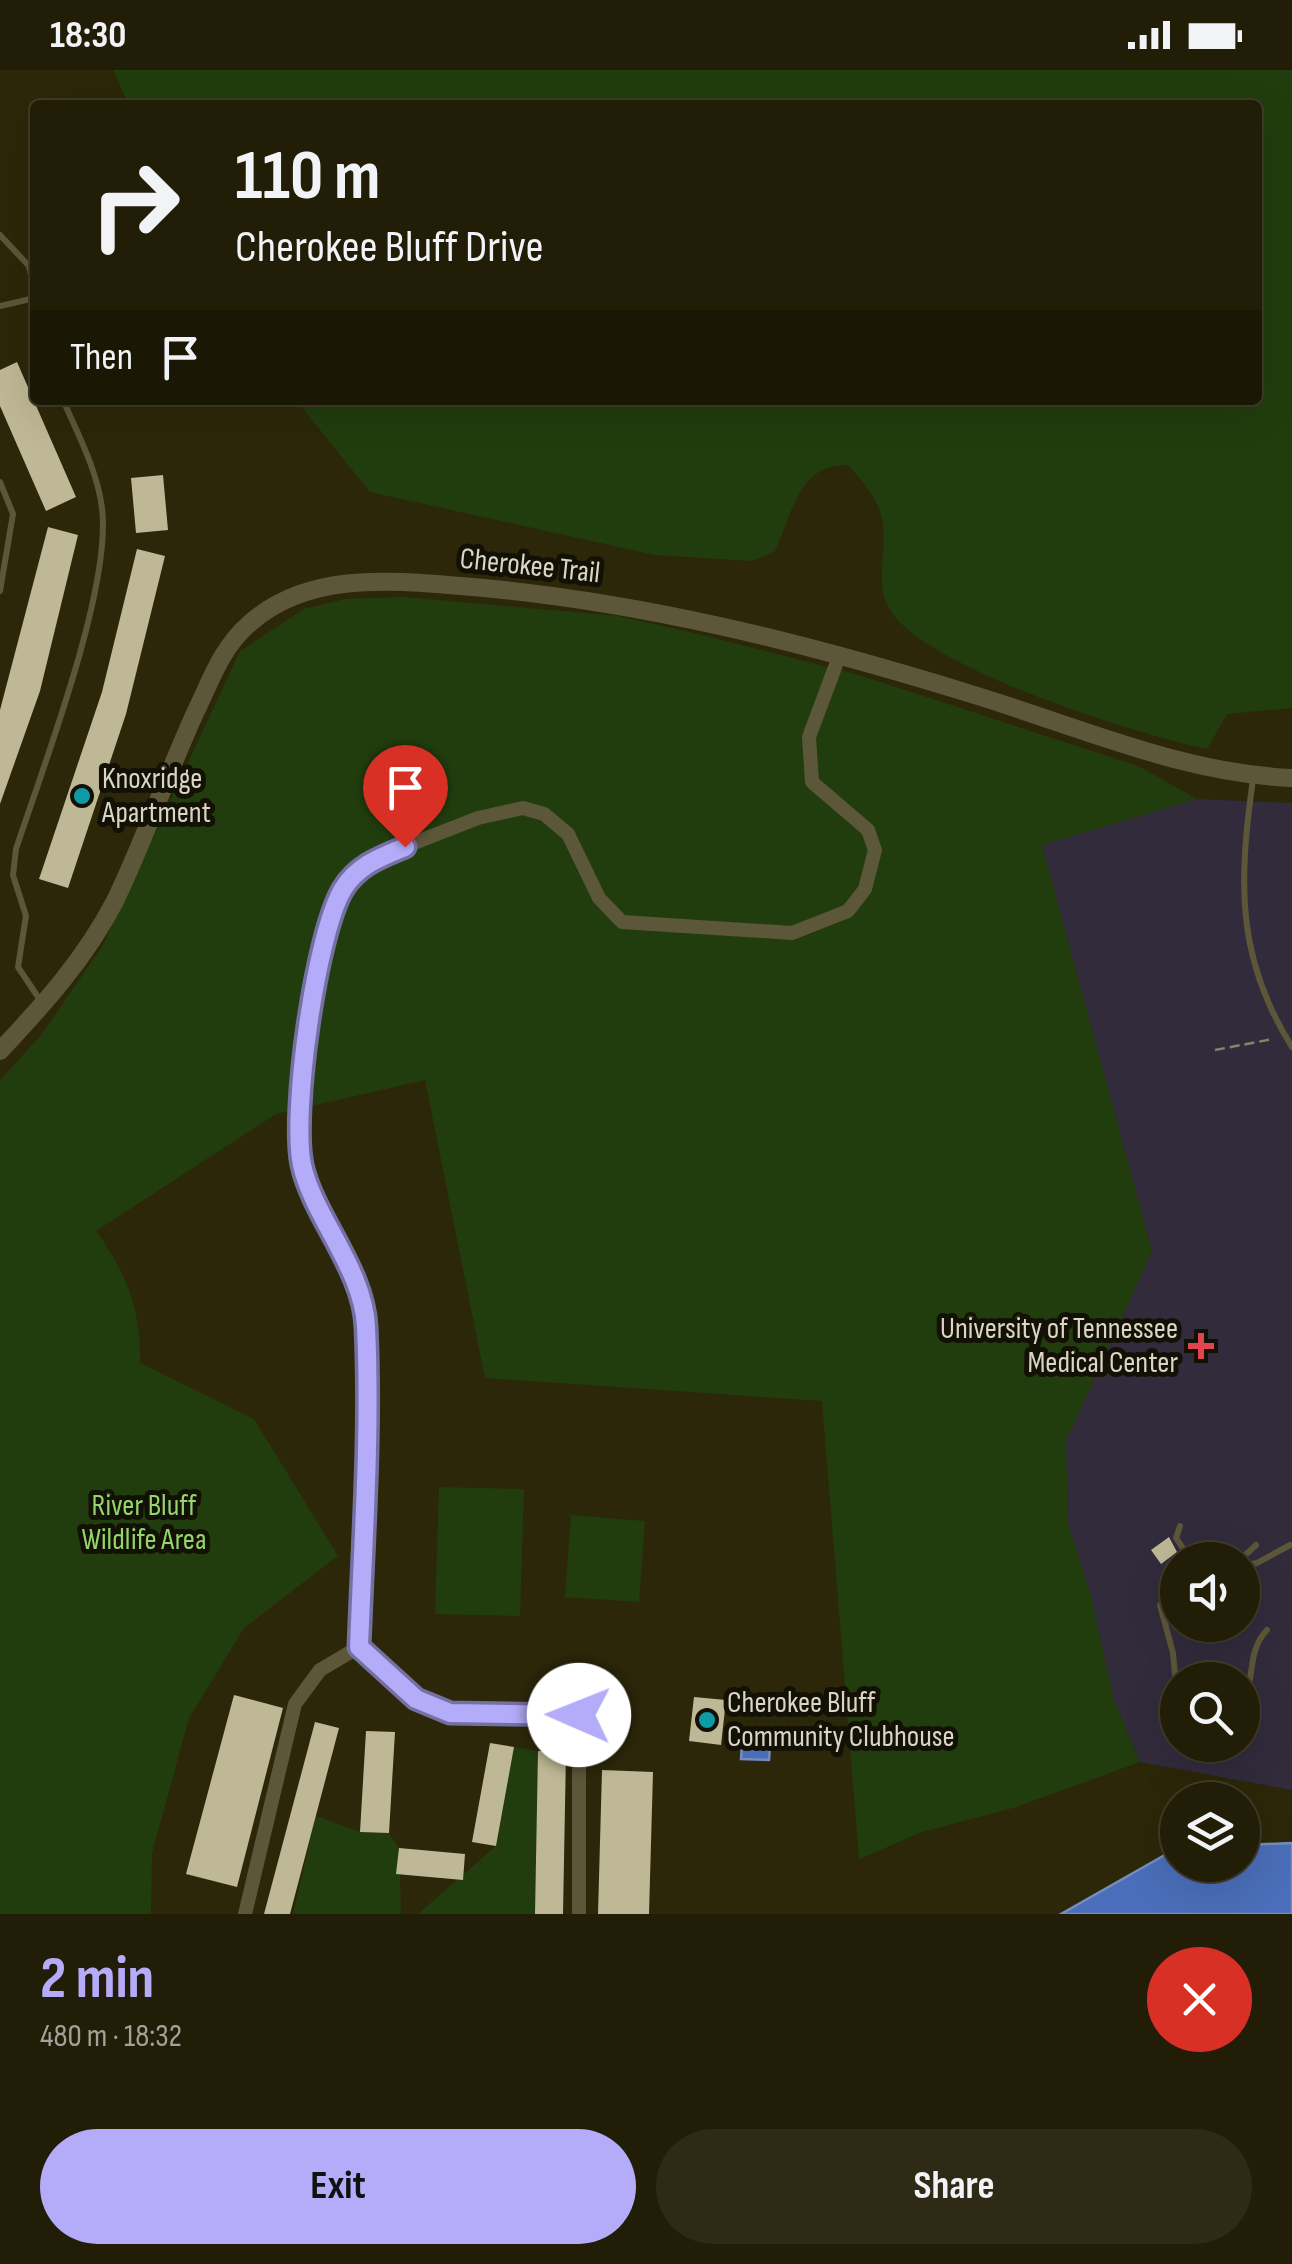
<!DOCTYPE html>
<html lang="en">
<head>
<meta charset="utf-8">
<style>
	:root { --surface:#221d07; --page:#2e2a15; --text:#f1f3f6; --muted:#a2a29b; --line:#3f3b28; --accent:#b4acf9 }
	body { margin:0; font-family:"Sofia Sans Condensed",sans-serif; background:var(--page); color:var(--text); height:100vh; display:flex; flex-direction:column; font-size:38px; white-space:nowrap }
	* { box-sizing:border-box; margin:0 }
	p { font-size:32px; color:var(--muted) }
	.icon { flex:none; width:55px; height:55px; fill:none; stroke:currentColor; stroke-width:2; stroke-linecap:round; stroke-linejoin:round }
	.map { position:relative; height:1844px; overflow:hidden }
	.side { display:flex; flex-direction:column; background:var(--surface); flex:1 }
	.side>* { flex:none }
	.guide { position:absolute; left:30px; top:30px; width:1232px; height:305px; border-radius:10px; box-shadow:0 10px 40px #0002,0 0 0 2px var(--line); background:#221d07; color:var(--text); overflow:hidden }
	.controls { position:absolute; left:1160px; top:1472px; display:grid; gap:20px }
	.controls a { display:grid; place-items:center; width:100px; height:100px; border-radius:50%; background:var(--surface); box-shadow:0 10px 40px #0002,0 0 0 2px var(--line); font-size:50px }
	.pin { position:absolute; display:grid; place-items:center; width:85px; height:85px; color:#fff; margin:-102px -42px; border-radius:50% 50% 50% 0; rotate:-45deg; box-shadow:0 0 10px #0007 }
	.pin .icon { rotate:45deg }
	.me { position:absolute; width:110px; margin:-55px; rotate:271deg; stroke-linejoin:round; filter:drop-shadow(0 0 8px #0008) }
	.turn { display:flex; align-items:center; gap:35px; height:210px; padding:0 40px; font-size:45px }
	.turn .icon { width:130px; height:130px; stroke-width:2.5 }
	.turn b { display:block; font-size:70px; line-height:85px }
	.then { display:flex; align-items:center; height:95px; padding:0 40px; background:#0003; gap:20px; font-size:38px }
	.round { display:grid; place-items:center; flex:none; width:105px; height:105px; border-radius:52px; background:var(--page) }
	.head { display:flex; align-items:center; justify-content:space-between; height:170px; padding:0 40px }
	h1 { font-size:60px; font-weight:700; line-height:75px; color:var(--accent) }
	.button { display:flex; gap:20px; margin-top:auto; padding:20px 40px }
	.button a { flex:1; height:115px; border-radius:60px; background:var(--accent); color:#111; font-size:40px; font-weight:700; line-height:115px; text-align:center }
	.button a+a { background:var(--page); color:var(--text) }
	.status { display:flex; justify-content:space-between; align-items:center; height:70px; padding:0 50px; background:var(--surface); direction:ltr }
	.status svg { height:28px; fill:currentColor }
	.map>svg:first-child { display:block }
</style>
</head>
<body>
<div class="status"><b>18:30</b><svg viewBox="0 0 49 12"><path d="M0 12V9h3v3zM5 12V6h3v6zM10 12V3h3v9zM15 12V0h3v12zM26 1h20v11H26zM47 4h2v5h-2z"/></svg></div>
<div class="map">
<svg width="1292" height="1844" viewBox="0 0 1292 1844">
	<rect width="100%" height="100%" fill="#2d2709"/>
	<path fill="#312b3c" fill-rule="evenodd" d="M1197,729L1292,733V1720L1140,1692L1114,1630L1091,1526L1068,1454L1066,1371L1152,1181L1042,775ZM1178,1490H1242V1555H1178ZM1178,1610H1242V1675H1178Z"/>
	<path fill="#213d0d" d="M113,0H1292V638L1227,644L1207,679C1138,665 932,600 892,543C873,516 887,484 883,453C879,429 864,413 848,395C799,393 792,444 775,481L752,491L655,485L370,422L296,330H1258V35H129Z
		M404,527L618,546L698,564L859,605L1138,696L1197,729L1042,775L1152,1181L1066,1371L1068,1454L1091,1526L1114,1630L1140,1692L1013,1738L922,1762L859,1789L822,1331L485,1308L425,1010L276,1044L96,1161C127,1203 141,1241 140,1293L254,1349L338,1486L244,1558L189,1648L152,1783L151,1844H0V1010L42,964L103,875L240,581L304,539L345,529Z
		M439,1417L524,1419L520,1546L435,1544Z
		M571,1445L645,1451L639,1532L565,1527Z
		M514,1677L539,1681L535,1844H418L496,1776Z
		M316,1746L360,1762L389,1763L399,1778L401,1844H293Z"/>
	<path fill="#4a6eb9" stroke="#758dbd" stroke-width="2.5" d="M742,1675L770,1676L769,1690L741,1689Z
		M1292,1773V1844H1061L1177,1778L1178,1795H1242L1243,1775Z"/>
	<path fill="#bfb896" d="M17,292L76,427L46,441L0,336V300Z
		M163,405L168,460L136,463L131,408Z
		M48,457L78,465L40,621L0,734V640Z
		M137,479L165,486L126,644L68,818L39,809L102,622Z
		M1169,1467L1177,1482L1161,1494L1151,1480Z
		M234,1625L283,1638L237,1817L186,1804Z
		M694,1627L726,1630L721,1675L689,1671Z
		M315,1652L339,1658L290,1844H264Z
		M366,1661L395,1662L389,1763L360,1762Z
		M490,1673L514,1677L496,1776L472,1772Z
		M538,1681L566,1682L563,1844H535Z
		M602,1700L653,1702L649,1844H598Z
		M399,1778L465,1784L463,1810L396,1804Z"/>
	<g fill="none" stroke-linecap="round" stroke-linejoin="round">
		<path stroke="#87826b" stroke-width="2.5" stroke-dasharray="10 5" stroke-linecap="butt" d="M1215,980L1273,969"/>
		<path stroke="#5d5739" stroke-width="6" d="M0,165L29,196L35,224
			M0,236L35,228
			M0,412L13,444L0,521
			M1253,709C1239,810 1235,886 1292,977
			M40,930L18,897L26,846L13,805L16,779C43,697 112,518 102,438C97,400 78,364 63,330
			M1180,1456L1176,1468L1191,1490
			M1240,1490L1256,1475
			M1242,1496L1257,1493L1290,1475
			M1178,1506L1160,1535L1173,1583L1178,1638
			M1242,1635C1256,1609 1246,1582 1267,1560"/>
		<path stroke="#5d5739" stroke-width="14" d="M359,1577L366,1252L343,1179L302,1098L298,1058L322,871L344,818L368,791L478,748L523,738L544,744L568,764L599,828L622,852L792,863L848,841L865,819L875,780L868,760L812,712L809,667L840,584
			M359,1577L416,1629L450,1643L579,1645V1844
			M245,1844L295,1634L320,1600L359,1577"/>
		<path stroke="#5d5739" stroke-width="18" d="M0,981C44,934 85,889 115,831C145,769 167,704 196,641C211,610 222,577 249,554C306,502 389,510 461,516C636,530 803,572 971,624C1077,656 1180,703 1292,708"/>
	</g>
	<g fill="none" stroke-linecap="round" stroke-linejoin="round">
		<g stroke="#7570a2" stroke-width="25">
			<path id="route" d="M405,777C381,787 358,795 343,819C316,864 291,1043 302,1095C313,1146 364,1200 366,1257C371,1363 363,1471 359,1577L416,1629L450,1643L579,1645"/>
		</g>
		<use href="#route" stroke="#b4acf9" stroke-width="18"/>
	</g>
	<g fill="#0f9aa8" stroke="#131005" stroke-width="4">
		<circle cx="82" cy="726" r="10"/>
		<circle cx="707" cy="1650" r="10"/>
	</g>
	<path fill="#e0444e" stroke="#131005" stroke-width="4" d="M1196 1261h10v10h10v10h-10v10h-10v-10h-10v-10h10z"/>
	<g text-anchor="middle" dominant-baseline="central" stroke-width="10" stroke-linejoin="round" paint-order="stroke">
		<g font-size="30" fill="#dad6c5" stroke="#131005">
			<text transform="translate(530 496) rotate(6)">Cherokee Trail</text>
		</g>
		<g font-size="30" fill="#dad6c5" stroke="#131005" text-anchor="start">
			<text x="102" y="709">Knoxridge<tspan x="102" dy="34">Apartment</tspan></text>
			<text x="1178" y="1259" text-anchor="end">University of Tennessee<tspan x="1178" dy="34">Medical Center</tspan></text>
			<text x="727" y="1633">Cherokee Bluff<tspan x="727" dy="34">Community Clubhouse</tspan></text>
		</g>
		<g font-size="30" fill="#95d66b" stroke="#131005">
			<text x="144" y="1436">River Bluff<tspan x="144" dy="34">Wildlife Area</tspan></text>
		</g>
	</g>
</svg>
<div class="controls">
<a><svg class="icon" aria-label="sound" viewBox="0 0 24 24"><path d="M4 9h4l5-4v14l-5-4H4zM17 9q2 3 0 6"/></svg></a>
<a><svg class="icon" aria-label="search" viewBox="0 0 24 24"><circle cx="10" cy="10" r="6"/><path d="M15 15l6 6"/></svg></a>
<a><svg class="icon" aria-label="layers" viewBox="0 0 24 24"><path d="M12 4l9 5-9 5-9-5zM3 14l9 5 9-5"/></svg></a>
</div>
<div class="pin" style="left:405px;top:777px;background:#d93025"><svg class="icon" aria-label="arrive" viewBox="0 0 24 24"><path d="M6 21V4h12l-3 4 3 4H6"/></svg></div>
<svg class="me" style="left:579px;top:1645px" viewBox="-20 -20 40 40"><circle r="19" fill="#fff"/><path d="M0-13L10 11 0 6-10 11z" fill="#b4acf9"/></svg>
<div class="guide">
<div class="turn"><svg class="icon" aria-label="right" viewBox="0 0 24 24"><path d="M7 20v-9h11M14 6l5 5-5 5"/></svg><div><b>110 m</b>Cherokee Bluff Drive</div></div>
<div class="then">Then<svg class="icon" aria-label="arrive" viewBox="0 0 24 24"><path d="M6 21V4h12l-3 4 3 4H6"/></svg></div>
</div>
</div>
<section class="side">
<div class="head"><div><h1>2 min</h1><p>480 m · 18:32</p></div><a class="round" style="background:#d93025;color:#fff"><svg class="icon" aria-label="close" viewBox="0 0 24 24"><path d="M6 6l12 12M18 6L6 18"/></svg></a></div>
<div class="button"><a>Exit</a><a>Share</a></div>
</section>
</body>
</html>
